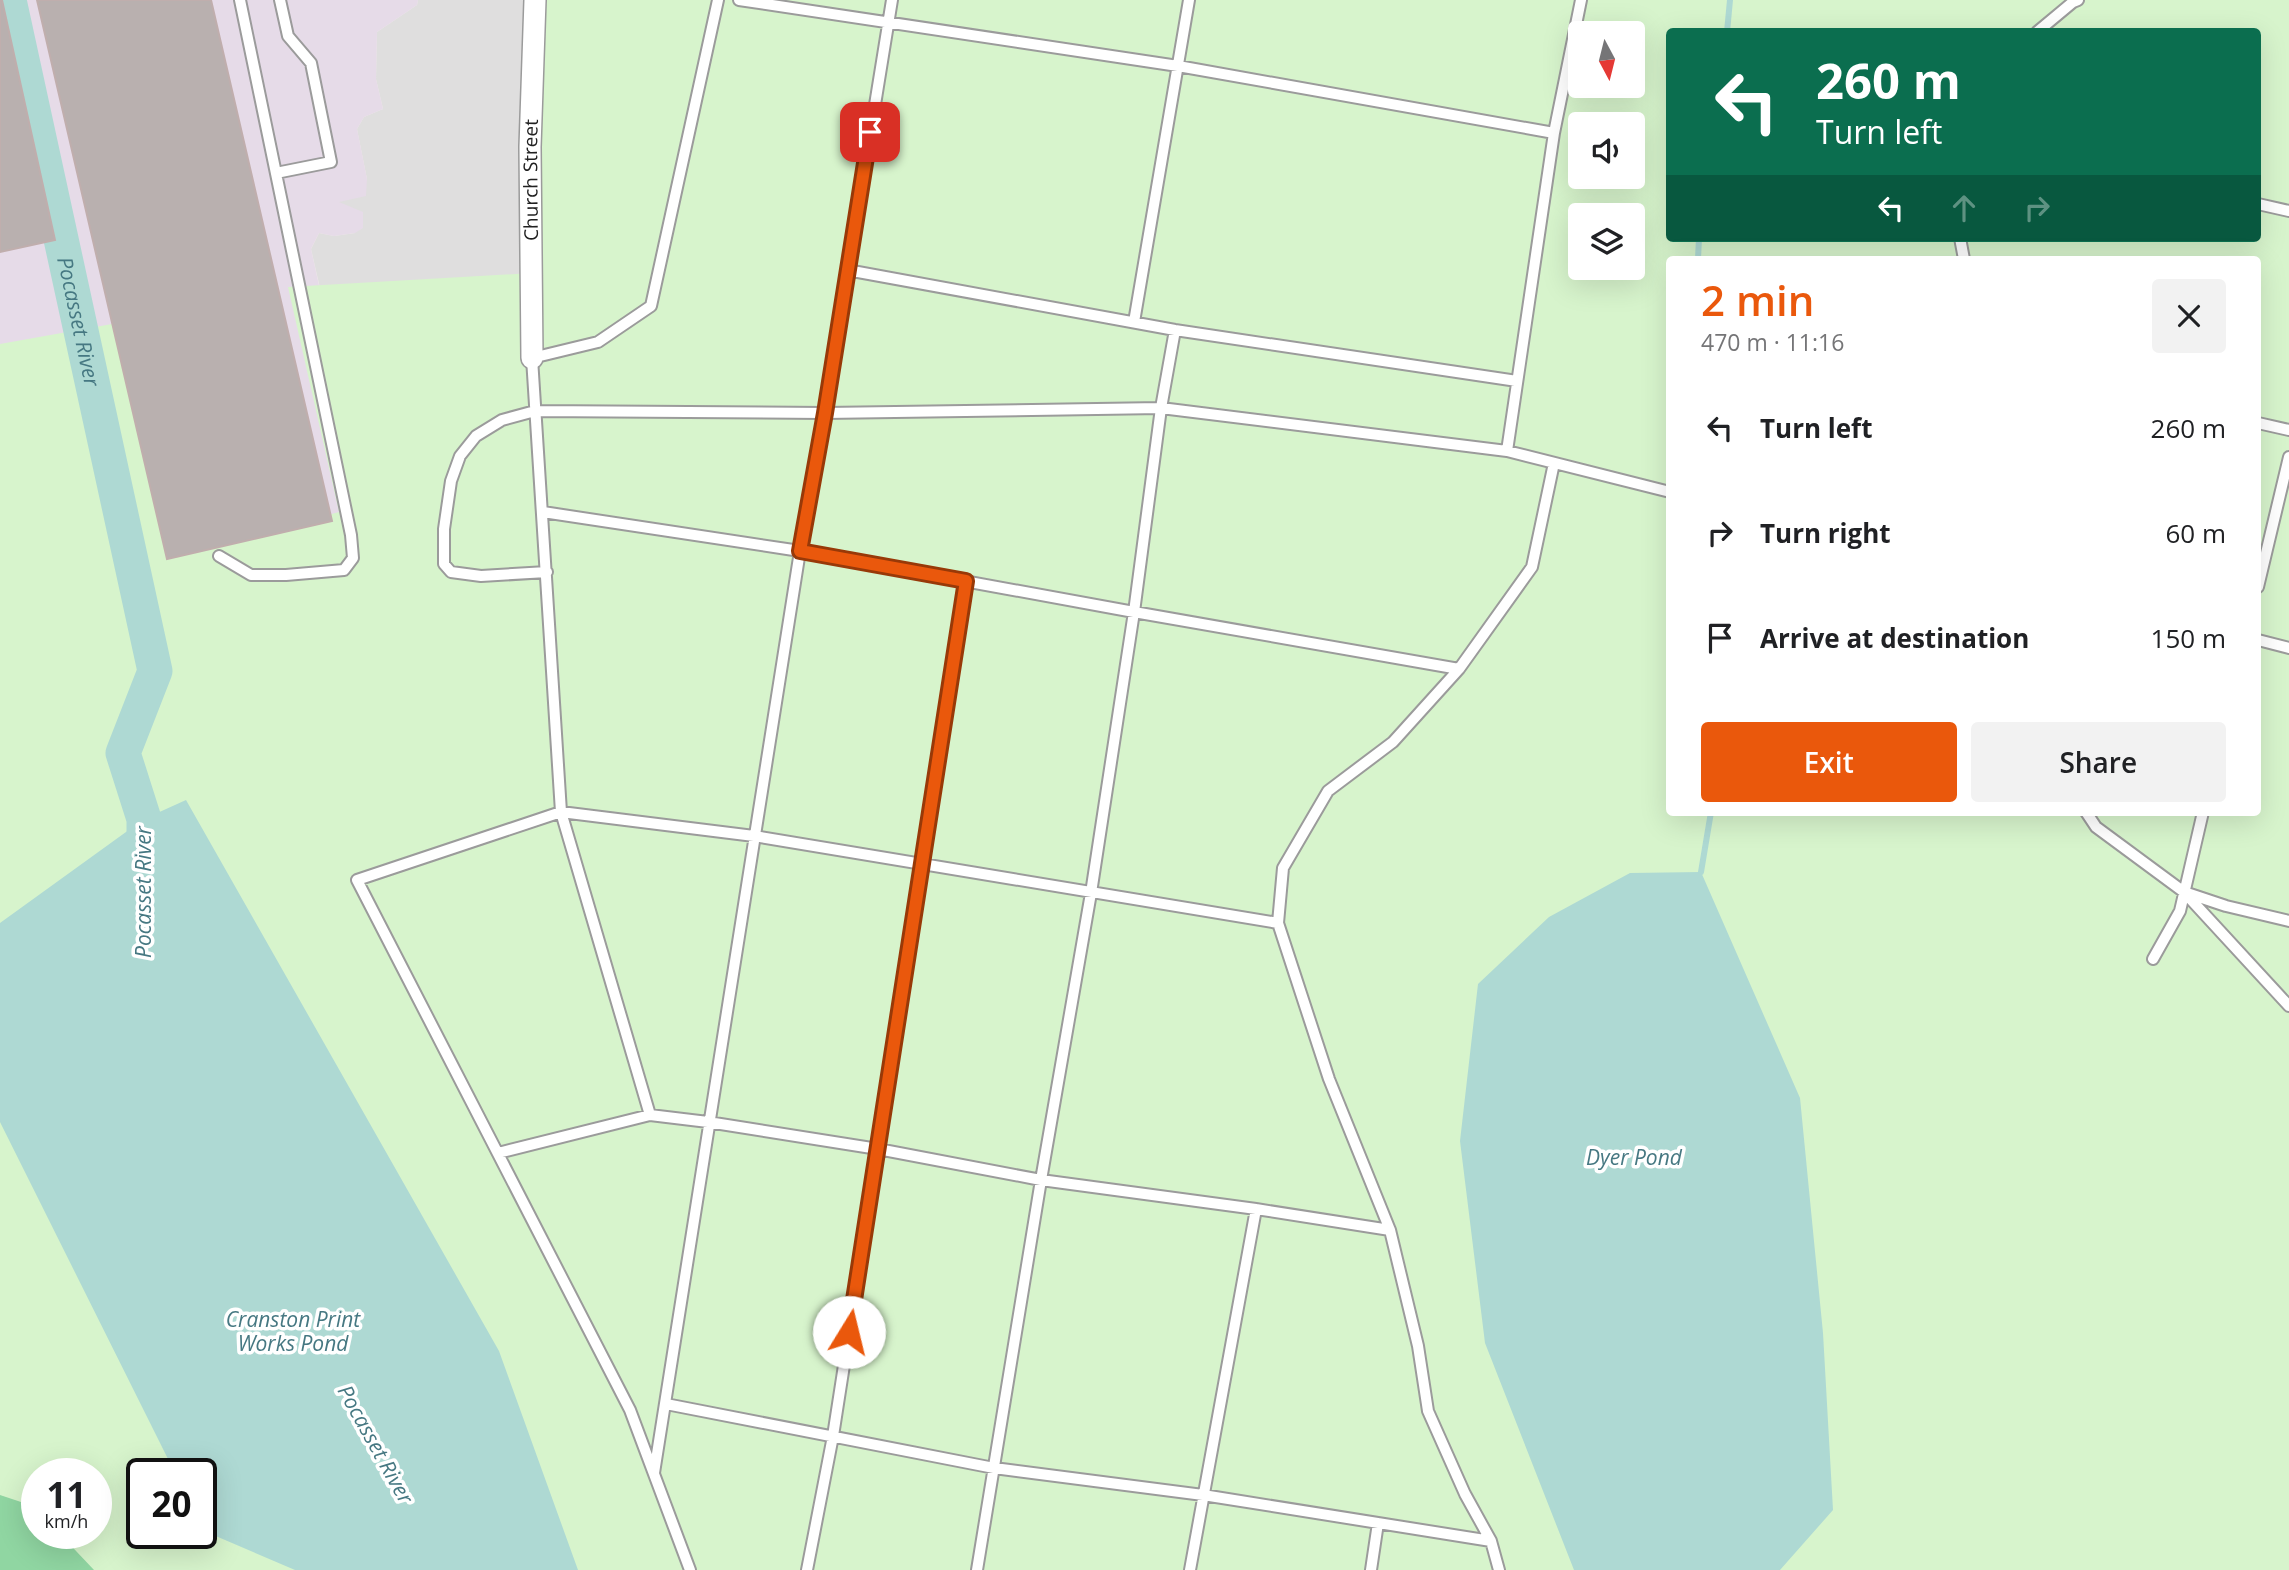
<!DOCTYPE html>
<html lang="en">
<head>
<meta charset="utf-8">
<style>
	:root { --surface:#fff; --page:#f2f2f2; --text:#202124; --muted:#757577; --accent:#ea580c }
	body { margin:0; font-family:"Open Sans",sans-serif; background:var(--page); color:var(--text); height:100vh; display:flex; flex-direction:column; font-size:26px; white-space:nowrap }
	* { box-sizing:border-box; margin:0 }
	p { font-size:23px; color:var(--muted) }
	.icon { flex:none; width:38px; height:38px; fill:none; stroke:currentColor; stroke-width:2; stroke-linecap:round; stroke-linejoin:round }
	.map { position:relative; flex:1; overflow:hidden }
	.side { position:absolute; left:1666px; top:256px; width:595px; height:560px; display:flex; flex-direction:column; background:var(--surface); border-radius:7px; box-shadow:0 7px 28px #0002 }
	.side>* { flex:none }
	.hud { position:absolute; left:1666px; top:28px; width:595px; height:214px; border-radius:7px; box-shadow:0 7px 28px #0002; background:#0b6e4f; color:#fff; overflow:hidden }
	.needle { width:46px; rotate:173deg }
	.controls { position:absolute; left:1568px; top:21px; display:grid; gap:14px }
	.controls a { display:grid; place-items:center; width:77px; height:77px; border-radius:7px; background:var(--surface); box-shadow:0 7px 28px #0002; font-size:35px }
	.speed { position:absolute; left:21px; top:1458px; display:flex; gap:14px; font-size:35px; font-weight:700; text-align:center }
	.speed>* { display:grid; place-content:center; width:91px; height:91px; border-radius:50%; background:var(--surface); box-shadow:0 7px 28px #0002; line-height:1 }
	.speed small { font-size:18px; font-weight:400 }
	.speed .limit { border:4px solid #111; border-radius:10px; background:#fff; color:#111 }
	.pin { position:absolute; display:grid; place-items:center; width:60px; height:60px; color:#fff; margin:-30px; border-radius:14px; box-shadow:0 4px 10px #0006 }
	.me { position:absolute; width:77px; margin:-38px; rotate:9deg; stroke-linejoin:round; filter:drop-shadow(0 0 5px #0008) }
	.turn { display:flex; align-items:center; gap:24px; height:147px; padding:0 35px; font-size:32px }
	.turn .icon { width:91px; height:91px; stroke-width:2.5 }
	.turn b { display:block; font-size:49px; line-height:60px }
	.lanes { display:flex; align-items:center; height:66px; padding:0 35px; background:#0003; justify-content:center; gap:35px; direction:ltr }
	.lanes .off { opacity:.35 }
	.round { display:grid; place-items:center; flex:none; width:74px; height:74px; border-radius:7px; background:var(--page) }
	.summary { display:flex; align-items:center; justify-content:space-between; height:119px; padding:0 35px }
	h1 { font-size:42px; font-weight:600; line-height:52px; color:var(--accent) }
	.primary-button { display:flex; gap:14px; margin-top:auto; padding:14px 35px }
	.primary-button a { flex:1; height:80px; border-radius:7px; background:var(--accent); color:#fff; font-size:28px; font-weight:600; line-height:80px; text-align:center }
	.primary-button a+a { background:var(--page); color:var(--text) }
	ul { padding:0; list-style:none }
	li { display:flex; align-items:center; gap:21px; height:105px; padding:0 35px }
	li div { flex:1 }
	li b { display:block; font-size:26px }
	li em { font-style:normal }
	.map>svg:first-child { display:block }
</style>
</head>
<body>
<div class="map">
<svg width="2289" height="1570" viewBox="0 0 2289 1570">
	<rect width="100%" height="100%" fill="#f0ebe9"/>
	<path fill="#dfdede" d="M418,0H530L532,275L323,301L311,249L319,233L334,236L355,233L338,202L367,179L357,129L364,117L383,109L376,79L377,32L417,5Z"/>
	<path fill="#e6dbe8" d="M0,0H418L417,5L377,32L376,79L383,109L364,117L357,129L367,179L366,196L339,202L363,212V228L355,233L334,236L319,233L311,249L372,526L0,929Z"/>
	<path fill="#d7f4cc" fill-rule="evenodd" d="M536,0H2289V1570H0V344L112,324L167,559L339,512L288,287L532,273ZM1670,32H2258V238H1670ZM1580,33H1633V86H1580ZM1580,124H1633V177H1580ZM1580,215H1633V268H1580ZM1670,259H2258V812H1670ZM37,1474H96V1533H37ZM142,1474H201V1533H142Z"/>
	<path fill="#90d6a2" d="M0,1495L33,1506L37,1510V1533H59L94,1570H0Z"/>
	<path fill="#aed9d3" d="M186,800L499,1351L578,1570H295L204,1531L201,1527V1474L175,1473L0,1122V923L144,819Z
		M1701,872L1800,1098L1823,1333L1833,1510L1780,1570H1574L1485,1343L1460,1141L1478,984L1549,917L1630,873Z"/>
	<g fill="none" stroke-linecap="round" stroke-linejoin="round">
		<path stroke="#aed9d3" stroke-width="6" d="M1727,32L1730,0
			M1698,259L1699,238
			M1701,872L1711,812"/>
		<path stroke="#aed9d3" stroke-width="35" id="s1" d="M9,0L155,671L123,753L144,819V868"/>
	</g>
	<path fill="#b9b0af" stroke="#c0aead" stroke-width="2" d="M0,0H2L55,240L0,252Z
		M37,0H211L332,521L167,559Z"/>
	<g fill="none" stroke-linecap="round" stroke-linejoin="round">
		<g stroke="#9b9b9b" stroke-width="14">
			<path id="service" d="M739,0L1178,66L1554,133
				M2037,32L2073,2L2078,0
				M276,173L331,162L311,63L288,36L280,0
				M2258,204L2289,211
				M1960,238L1964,259
				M847,270L1175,330L1517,381
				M1134,322L1189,0
				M2258,423L2289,430
				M1507,451L1554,133L1581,0
				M543,512L800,551L1134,612L1459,669
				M219,556L251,575H286L344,570L353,558L351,535L240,0
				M547,572L481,576L451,572L444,564V529L451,481L460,456L476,436L502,420L535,411L825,413L1161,408L1507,451L1670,492
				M2258,587L2289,457
				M2258,640L2289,648
				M2086,812L2096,827L2184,892L2289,1006
				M2187,893L2226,906L2289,921
				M2153,959L2180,911L2203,812
				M650,1115L561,812L532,358L598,342L651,306L718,0
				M498,1153L650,1115L708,1122L878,1149L1041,1180L1256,1209L1390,1230L1418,1346L1428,1411L1465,1494L1491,1541L1499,1570
				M1390,1230L1329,1079L1278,923L1283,868L1328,791L1393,742L1459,669L1532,567L1554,463
				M666,1404L994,1468L1203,1495L1491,1541
				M654,1473L800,551L825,413L892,0
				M690,1570L630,1410L357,880L561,812L754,836L1278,923
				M807,1570L833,1436L966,581
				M977,1570L1041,1180L1091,893L1134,612L1161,408L1175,330
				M1190,1570L1256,1209
				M1371,1570L1378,1523"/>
		</g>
		<g stroke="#9b9b9b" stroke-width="24">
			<g id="minor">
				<path id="s2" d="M532,358L530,147L535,0"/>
			</g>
		</g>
		<use href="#service" stroke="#fff" stroke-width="10"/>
		<use href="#minor" stroke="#fff" stroke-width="21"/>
	</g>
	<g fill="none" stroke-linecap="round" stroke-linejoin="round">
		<g stroke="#983908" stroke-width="18">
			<path id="route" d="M849,1332L966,581L800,551L825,413L870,132"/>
		</g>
		<use href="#route" stroke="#ea580c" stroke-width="12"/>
	</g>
	<g text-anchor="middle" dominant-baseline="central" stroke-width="7" stroke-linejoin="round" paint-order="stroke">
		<g font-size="19" fill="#212121" stroke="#fff">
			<text stroke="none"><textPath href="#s2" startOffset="178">Church Street</textPath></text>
		</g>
		<g font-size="21" font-style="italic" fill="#467882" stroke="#fff">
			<text stroke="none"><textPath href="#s1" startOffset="329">Pocasset River</textPath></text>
			<text transform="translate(143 892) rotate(-90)">Pocasset River</text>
			<text x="1634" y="1157">Dyer Pond</text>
			<text x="293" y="1319">Cranston Print<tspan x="293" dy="24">Works Pond</tspan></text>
			<text transform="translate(376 1444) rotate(61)">Pocasset River</text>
		</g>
	</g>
</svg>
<div class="controls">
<a><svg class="needle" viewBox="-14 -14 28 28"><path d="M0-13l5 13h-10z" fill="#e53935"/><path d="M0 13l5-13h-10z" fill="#757577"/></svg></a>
<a><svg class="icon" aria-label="sound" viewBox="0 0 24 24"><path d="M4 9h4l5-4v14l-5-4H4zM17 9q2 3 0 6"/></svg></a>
<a><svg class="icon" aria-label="layers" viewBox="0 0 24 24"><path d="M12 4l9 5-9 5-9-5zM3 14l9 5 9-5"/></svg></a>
</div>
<div class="speed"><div>11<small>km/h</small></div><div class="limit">20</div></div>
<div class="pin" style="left:870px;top:132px;background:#d93025"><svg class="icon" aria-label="arrive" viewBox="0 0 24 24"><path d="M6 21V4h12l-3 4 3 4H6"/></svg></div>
<svg class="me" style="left:849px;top:1332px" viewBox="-20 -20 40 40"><circle r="19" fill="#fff"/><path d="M0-13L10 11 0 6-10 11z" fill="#ea580c"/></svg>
<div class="hud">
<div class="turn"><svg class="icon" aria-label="left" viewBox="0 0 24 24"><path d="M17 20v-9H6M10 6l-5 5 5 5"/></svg><div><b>260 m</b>Turn left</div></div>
<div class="lanes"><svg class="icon" aria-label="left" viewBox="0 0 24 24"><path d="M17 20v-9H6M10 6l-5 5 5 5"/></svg><svg class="icon off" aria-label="ahead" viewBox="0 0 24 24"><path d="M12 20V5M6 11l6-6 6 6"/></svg><svg class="icon off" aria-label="right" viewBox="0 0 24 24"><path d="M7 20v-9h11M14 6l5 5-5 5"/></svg></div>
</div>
<section class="side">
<div class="summary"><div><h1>2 min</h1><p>470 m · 11:16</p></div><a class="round"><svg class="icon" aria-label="close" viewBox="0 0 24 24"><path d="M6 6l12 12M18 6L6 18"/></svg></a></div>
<ul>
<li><svg class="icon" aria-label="left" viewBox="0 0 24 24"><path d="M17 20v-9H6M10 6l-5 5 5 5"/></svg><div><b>Turn left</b></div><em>260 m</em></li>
<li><svg class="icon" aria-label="right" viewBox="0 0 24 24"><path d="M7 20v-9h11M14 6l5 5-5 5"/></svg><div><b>Turn right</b></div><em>60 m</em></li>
<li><svg class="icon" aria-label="arrive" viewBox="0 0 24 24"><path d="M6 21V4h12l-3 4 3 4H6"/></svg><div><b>Arrive at destination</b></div><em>150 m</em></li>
</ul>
<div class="primary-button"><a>Exit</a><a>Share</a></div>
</section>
</div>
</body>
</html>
